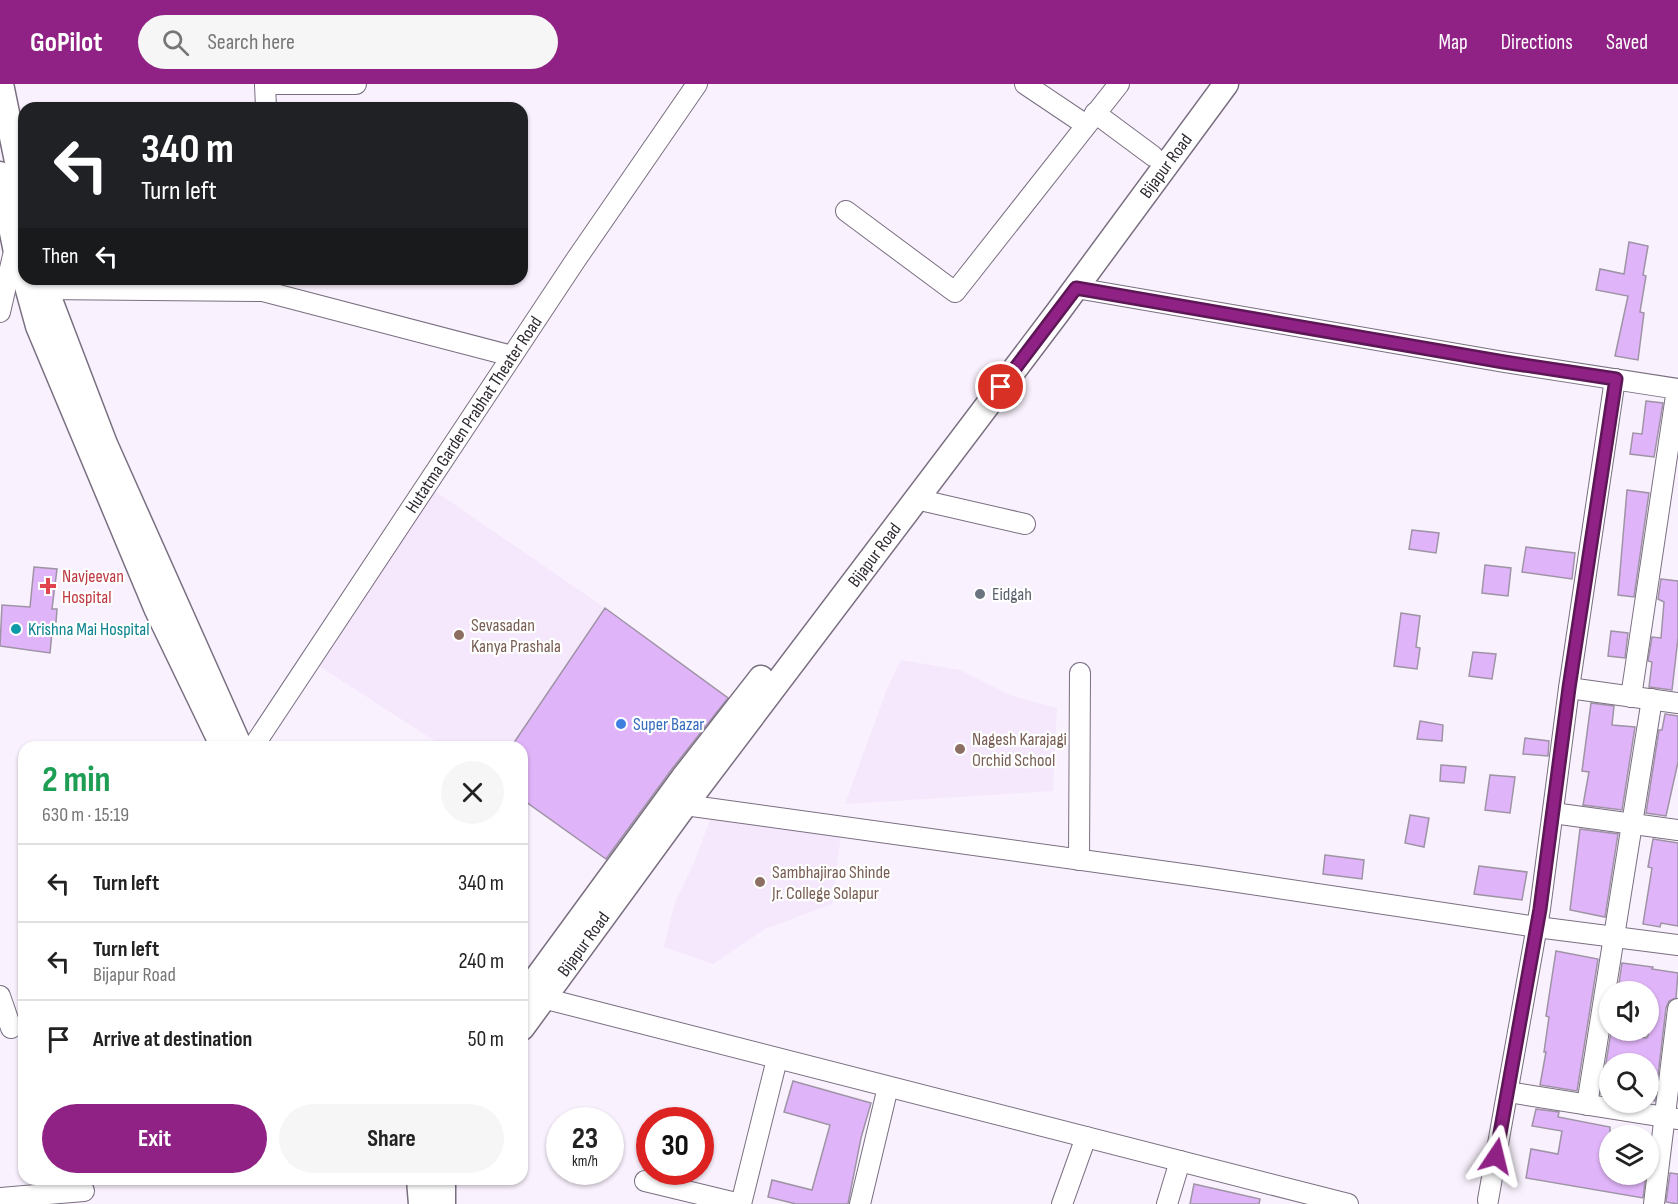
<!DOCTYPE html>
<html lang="en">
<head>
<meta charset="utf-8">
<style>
	:root { --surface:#fff; --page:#f6f6f6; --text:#222; --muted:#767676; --line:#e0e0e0; --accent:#8f2284 }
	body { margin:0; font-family:"Sofia Sans Condensed",sans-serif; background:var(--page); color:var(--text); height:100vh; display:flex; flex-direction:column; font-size:22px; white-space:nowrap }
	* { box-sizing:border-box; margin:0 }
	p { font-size:20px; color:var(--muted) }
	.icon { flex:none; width:33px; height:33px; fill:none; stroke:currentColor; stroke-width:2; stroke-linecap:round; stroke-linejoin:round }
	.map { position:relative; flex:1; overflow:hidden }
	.details { position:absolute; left:18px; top:657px; width:510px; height:444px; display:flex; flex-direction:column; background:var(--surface); border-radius:18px; box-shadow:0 2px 4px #0004 }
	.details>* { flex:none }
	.hud { position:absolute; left:18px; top:18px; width:510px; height:183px; border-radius:18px; box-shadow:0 2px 4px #0004; background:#202124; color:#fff; overflow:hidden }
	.controls { position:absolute; left:1599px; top:897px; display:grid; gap:12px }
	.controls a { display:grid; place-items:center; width:60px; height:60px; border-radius:50%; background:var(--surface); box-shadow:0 2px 4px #0004; font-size:30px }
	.speed { position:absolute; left:546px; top:1023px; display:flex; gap:12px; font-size:30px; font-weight:700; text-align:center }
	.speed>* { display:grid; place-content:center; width:78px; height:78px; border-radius:50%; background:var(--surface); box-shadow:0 2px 4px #0004; line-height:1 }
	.speed small { font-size:15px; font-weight:400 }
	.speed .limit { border:9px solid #d22; background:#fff; color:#111 }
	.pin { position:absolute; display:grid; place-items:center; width:51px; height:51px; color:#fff; margin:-26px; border:3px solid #fff; border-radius:50%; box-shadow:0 2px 6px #0007 }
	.me { position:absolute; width:66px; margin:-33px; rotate:10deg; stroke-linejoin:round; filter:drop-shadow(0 0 4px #0008) }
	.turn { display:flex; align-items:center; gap:21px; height:126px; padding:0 24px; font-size:27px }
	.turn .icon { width:78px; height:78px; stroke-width:2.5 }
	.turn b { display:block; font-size:42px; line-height:51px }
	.then { display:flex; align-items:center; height:57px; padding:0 24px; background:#0003; gap:12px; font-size:22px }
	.round { display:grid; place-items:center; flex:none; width:63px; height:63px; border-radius:32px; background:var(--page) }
	.head { display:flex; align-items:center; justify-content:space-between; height:102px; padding:0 24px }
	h1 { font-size:36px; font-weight:700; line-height:45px; color:#1e9e55 }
	.primary-button { display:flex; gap:12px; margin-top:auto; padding:12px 24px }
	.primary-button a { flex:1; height:69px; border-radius:36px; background:var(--accent); color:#fff; font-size:24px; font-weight:700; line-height:69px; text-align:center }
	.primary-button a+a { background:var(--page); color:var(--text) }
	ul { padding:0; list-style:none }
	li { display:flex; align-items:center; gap:18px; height:78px; padding:0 24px; border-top:2px solid var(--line) }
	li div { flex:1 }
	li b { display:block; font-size:22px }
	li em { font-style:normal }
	header { display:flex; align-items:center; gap:36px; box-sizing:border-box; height:84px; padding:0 30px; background:var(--accent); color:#fff }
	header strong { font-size:28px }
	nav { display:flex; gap:33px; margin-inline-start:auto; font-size:21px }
	.search { width:420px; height:54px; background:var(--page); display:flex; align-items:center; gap:15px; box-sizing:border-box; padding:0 21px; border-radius:33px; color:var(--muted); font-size:22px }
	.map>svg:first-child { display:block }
</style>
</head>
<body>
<header>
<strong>GoPilot</strong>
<div class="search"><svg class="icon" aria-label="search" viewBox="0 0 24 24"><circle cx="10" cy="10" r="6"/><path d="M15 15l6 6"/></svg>Search here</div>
<nav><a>Map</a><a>Directions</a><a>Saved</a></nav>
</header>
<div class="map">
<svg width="1678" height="1120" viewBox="0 0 1678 1120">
	<rect width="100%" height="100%" fill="#f9f1fd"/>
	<path fill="#f5e8fd" d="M429,403L605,524L511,663H444L313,578Z
		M901,576L960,586L1012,612L1057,624L1053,707L845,720L887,605Z
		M714,725L842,743L832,820L765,845L713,880L664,863L675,818L694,779Z"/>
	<path fill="#e0b4f8" stroke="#9f93a6" stroke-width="1.5" d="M1629,158L1648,162L1643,191L1646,192L1640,228L1644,229L1638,276L1615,272L1628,212L1596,206L1600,185L1624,190Z
		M1646,317L1663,319L1654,373L1630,370L1633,349L1642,350Z
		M1627,406L1649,409L1634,513L1618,511Z
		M1412,446L1439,449L1436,469L1409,465Z
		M1526,463L1575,469L1572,495L1522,488Z
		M1485,481L1511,484L1508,512L1482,509Z
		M34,483L57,485L52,525H57L56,538H53L50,569L0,562L2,521L30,523Z
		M1661,495L1678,497V554L1672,606L1649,603L1652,578L1648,577L1652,553L1661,554L1664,518L1658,515Z
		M605,524L728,614L672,685L606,775L522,715V663H511Z
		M1401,529L1420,532L1416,563L1420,564L1417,585L1394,582Z
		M1611,547L1628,549L1625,574L1608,572Z
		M1473,568L1496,570L1492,595L1469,592Z
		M1591,619L1614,622L1612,641L1635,643L1622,726L1583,721L1589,688L1582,687Z
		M1665,630L1678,632V678L1666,732L1646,729L1659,646H1662Z
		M1420,637L1443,641L1442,657L1417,655Z
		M1525,654L1549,657L1548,672L1523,670Z
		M1441,681L1466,683L1464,699L1440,697Z
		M1490,691L1515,693L1510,729L1485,726Z
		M1410,731L1429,734L1424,763L1405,759Z
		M1580,745L1618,750L1605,833L1570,826Z
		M1653,755L1678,759V842L1661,839L1660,843L1643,840L1652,784L1648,783Z
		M1325,771L1364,776L1362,795L1323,790Z
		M1479,782L1527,788L1522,816L1474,810Z
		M1556,867L1598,875L1577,1007L1540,1001L1546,968H1544L1549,933L1546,932Z
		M1622,879L1653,883L1652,885L1678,889L1676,914L1669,917L1666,924L1655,1017L1648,1016V980H1626L1610,977V1012L1601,1010L1611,948L1646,954L1648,952V908L1618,906Z
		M793,997L871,1019L861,1054L848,1120H796L768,1113L772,1096L812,1106L830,1041L784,1028Z
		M1536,1025L1559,1028L1558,1033L1610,1043V1090H1646L1643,1114L1526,1094L1531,1065L1558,1070L1562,1047L1532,1042Z
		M1670,1089L1678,1090V1120L1666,1118Z
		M1194,1100L1260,1115L1259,1120H1190Z"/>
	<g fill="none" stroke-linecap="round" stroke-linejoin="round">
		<g stroke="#7a6f81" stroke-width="22">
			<g id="minor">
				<path d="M265,0H356"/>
				<path d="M265,0L266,24"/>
				<path d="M1025,0L1086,41"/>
				<path d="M1095,29L1153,72"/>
				<path d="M846,127L955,208L1119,0"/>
				<path d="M1076,204L1504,278L1678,305"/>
				<path d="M44,205L263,207L512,272"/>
				<path d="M0,228L15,163"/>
				<path d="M916,415L1025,440"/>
				<path d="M1569,604L1678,619"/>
				<path d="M1631,613L1677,305"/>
				<path id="s1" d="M253,663L575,177L697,0"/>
				<path d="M676,714L685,721L1204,793L1537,843L1678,861"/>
				<path d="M1553,729L1678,746"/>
				<path d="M1079,776L1080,589"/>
				<path d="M531,911L1348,1120"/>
				<path d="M0,912L11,944"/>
				<path d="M1508,1008L1677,1035"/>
				<path d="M1587,1021L1652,615"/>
				<path d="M645,1097L740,1120"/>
				<path d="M0,1114L84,1107"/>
				<path d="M1488,1116L1540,825L1569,604L1615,295"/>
				<path d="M741,1120L777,975"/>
				<path d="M860,1120L888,1003"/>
				<path d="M1062,1120L1086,1053"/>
				<path d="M1167,1120L1180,1077"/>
				<path d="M1654,1120L1678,925"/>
			</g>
		</g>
		<g stroke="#7a6f81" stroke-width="27">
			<g id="major">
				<path d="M1,0L24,111"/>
				<path d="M0,90L15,163L24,193"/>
				<path d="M25,195L38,242L157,526L223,663"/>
				<path d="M42,195L105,360L240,663"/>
				<path d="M522,914L683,694L761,594"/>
				<path id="s2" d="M522,944L685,721L1058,228L1226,0"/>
				<path d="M419,1095L421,1120"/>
				<path d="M443,1095V1120"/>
			</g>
		</g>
		<use href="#minor" stroke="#fff" stroke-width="20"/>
		<use href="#major" stroke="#fff" stroke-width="24"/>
	</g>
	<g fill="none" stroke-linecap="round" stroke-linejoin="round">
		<g stroke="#5d1656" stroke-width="15">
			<path id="route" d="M1001,303L1076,204L1504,278L1616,295L1569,604L1540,825L1496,1072"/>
		</g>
		<use href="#route" stroke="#8f2284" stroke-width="10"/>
	</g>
	<path fill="#e0444e" stroke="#fff" stroke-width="2" d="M45 493h6v6h6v6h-6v6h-6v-6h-6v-6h6z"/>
	<circle fill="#6b7280" stroke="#fff" stroke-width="2" cx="980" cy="510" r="6"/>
	<circle fill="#0f9aa8" stroke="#fff" stroke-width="2" cx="16" cy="545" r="6"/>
	<g fill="#8d6e63" stroke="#fff" stroke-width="2">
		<circle cx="459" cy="551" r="6"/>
		<circle cx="960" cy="665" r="6"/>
		<circle cx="760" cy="798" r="6"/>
	</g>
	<circle fill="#3f7fe0" stroke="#fff" stroke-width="2" cx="621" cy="640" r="6"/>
	<g text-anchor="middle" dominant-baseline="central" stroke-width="4.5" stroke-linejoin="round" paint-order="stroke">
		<g font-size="18" fill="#2f2a32" stroke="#fff">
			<text stroke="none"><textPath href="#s2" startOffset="1076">Bijapur Road</textPath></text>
			<text stroke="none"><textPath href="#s1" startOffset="399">Hutatma Garden Prabhat Theater Road</textPath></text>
			<text stroke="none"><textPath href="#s2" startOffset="590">Bijapur Road</textPath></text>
			<text stroke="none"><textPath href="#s2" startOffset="104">Bijapur Road</textPath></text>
		</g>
		<g font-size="18" fill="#be3a42" stroke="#fff" text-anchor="start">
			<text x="62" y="492">Navjeevan<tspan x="62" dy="21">Hospital</tspan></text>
		</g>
		<g font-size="18" fill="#5b616d" stroke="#fff" text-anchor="start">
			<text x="992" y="510">Eidgah</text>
		</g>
		<g font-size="18" fill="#785e54" stroke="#fff" text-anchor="start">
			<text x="471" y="541">Sevasadan<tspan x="471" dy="21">Kanya Prashala</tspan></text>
			<text x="972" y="655">Nagesh Karajagi<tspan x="972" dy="21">Orchid School</tspan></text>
			<text x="772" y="788">Sambhajirao Shinde<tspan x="772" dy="21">Jr. College Solapur</tspan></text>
		</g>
		<g font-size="18" fill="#0d838f" stroke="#fff" text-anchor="start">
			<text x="28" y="545">Krishna Mai Hospital</text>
		</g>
		<g font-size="18" fill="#366cbe" stroke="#fff" text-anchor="start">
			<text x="633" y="640">Super Bazar</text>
		</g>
	</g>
</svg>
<div class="controls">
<a><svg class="icon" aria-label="sound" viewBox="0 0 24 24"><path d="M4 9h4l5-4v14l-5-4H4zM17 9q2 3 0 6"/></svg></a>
<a><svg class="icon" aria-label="search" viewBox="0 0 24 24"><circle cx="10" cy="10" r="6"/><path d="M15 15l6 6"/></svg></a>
<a><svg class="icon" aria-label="layers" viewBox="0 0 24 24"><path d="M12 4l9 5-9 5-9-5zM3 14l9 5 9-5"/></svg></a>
</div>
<div class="speed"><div>23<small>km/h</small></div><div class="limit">30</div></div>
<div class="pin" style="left:1001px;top:303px;background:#d93025"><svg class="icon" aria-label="arrive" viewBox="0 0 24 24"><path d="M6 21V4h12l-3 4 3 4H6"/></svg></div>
<svg class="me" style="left:1496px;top:1072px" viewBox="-20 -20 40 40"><path d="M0-17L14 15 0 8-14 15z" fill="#8f2284" stroke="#fff" stroke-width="4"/></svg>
<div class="hud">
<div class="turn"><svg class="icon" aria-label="left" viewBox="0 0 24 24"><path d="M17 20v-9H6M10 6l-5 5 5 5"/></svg><div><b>340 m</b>Turn left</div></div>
<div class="then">Then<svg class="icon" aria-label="left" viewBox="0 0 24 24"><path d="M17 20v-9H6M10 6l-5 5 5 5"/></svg></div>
</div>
<section class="details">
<div class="head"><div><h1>2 min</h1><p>630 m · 15:19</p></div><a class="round"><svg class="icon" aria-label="close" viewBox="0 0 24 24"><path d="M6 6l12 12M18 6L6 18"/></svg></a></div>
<ul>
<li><svg class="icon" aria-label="left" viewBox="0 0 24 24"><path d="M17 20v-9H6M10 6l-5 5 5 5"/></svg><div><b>Turn left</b></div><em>340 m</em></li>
<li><svg class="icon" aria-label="left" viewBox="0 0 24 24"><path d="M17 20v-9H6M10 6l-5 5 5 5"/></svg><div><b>Turn left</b><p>Bijapur Road</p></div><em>240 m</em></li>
<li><svg class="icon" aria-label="arrive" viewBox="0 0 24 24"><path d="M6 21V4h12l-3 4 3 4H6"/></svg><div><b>Arrive at destination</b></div><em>50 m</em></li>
</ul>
<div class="primary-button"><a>Exit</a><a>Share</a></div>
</section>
</div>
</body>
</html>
